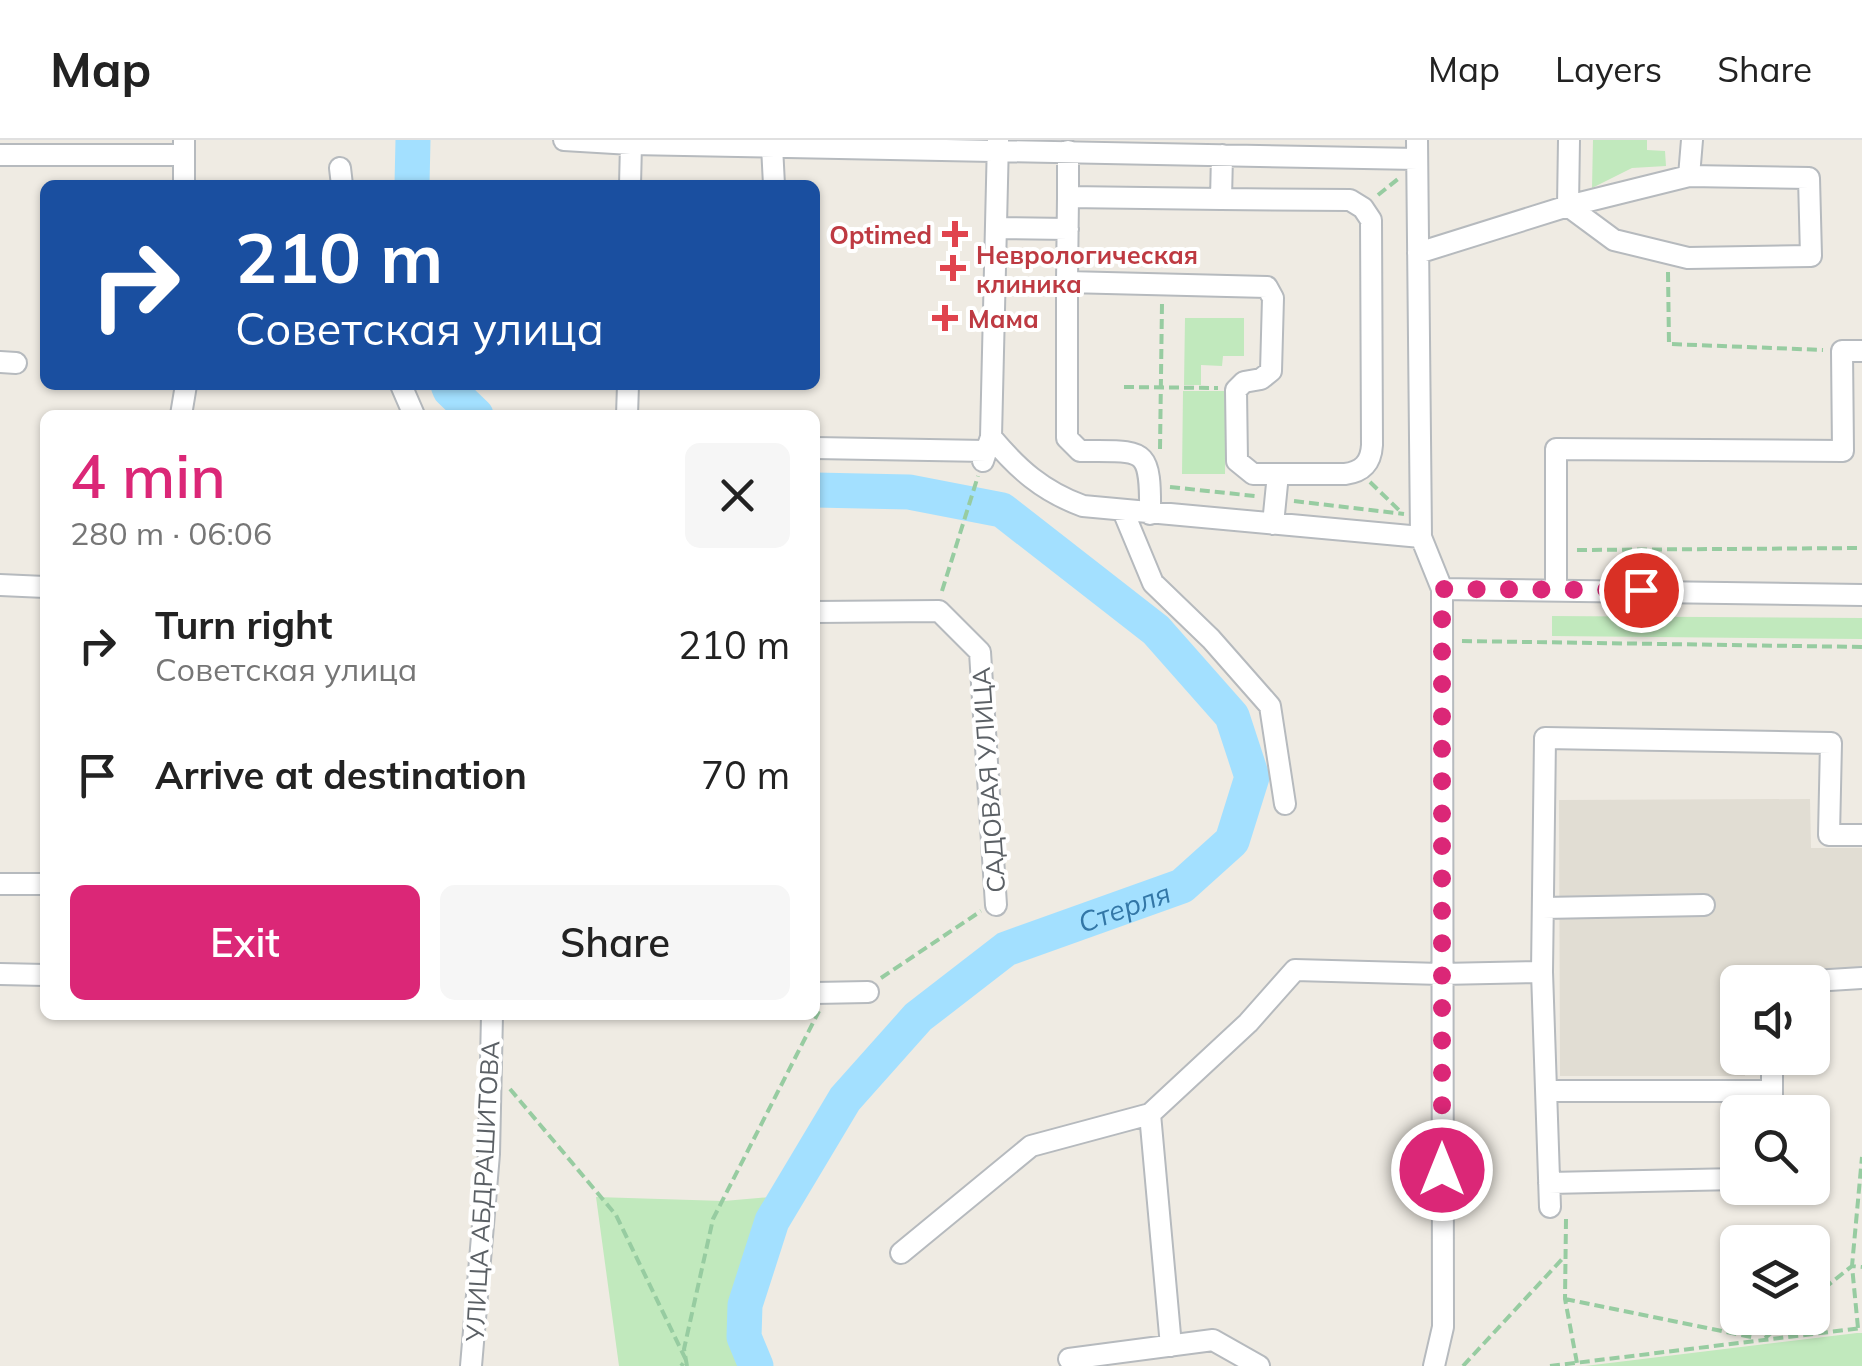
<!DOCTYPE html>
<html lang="en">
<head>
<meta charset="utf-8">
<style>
	:root { --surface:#fff; --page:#f6f6f6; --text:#222; --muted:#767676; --line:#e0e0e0; --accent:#db2777 }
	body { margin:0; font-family:Mulish,sans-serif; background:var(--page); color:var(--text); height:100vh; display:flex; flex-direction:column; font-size:38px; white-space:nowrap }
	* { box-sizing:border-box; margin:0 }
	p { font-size:32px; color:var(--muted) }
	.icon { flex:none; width:55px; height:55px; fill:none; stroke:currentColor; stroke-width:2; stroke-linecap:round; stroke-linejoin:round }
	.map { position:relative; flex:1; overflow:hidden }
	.sheet { position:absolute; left:40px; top:270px; width:780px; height:610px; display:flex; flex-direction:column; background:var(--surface); border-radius:15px; box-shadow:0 2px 8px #0004 }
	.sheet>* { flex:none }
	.banner { position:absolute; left:40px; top:40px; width:780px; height:210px; border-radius:15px; box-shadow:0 2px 8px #0004; background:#1a4fa0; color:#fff; overflow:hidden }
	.fabs { position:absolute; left:1720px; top:825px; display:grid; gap:20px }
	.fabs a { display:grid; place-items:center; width:110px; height:110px; border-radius:15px; background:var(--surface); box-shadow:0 2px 8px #0004; font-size:50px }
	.pin { position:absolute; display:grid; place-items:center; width:85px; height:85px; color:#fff; margin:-42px; border:5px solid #fff; border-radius:50%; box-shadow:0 2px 10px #0007 }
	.me { position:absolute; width:110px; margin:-55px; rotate:0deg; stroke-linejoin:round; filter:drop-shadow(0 0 8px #0008) }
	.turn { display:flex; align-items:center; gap:35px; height:210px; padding:0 30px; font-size:45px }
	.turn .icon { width:130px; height:130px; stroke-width:2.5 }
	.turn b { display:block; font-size:70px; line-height:85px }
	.round { display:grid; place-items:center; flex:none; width:105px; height:105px; border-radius:15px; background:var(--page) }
	.summary { display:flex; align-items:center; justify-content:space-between; height:170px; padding:0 30px }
	h1 { font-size:60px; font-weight:600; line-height:75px; color:var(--accent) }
	.action { display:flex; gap:20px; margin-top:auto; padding:20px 30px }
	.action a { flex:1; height:115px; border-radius:15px; background:var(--accent); color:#fff; font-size:40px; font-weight:600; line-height:115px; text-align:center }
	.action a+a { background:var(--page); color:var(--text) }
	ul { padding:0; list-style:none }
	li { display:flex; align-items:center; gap:30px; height:130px; padding:0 30px }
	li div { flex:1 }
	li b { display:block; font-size:38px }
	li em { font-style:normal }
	header { display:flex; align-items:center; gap:60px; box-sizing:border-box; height:140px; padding:0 50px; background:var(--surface); border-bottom:2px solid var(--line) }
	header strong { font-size:48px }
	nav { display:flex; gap:55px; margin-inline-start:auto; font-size:35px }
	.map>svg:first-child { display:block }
</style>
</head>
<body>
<header>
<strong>Map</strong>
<nav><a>Map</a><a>Layers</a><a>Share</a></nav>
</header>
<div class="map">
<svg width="1862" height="1226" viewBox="0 0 1862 1226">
	<rect width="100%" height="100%" fill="#efebe3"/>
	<path fill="#e1ddd3" d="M1810,659L1811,708H1862V834L1745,835V842H1738V918H1745V936H1560L1559,660Z"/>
	<path fill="#c1e9bd" d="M1593,0H1647V10L1665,11L1666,26L1632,28L1592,48Z
		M1185,178H1244V216H1223L1222,226L1201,225V245H1184Z
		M1183,251H1226L1225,334H1182Z
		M1552,476L1862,478V499L1552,496Z
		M596,1057L724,1061L771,1057L736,1163L734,1204L746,1226H619Z
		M1857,1193H1862V1226H1585Z"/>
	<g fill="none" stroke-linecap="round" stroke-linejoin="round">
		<g stroke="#a3e0ff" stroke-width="35">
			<path d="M412,45L413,0"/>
			<path d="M448,245L450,250L476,275"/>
			<path id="s1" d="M756,1226L744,1197L745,1165L772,1081L845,959L918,877L1006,809L1182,746L1232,701L1252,637L1232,576L1156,490L1002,370L909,352L815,350"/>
		</g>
		<g stroke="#b6babe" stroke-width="24">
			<path id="minor" d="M564,0L631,4L1417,19
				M1417,0L1421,397L1442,449L1443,1187L1434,1226
				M1569,0L1568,66L1614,100L1688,118L1811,116L1809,38L1689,36
				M772,6L774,45
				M0,15H183
				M340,28L342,45
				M184,45V0
				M630,45L631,4
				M1068,57V11
				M1221,59L1068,57L1067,142L1267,147L1273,158L1271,231L1261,239L1244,242L1236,250L1237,321L1253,334H1345C1362,332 1371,323 1372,305L1371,80L1363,68L1350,60L1221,59L1222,15
				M996,88L1068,89
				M1418,113L1568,66L1689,36L1692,0
				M1067,142V298L1080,311C1144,312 1151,304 1150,374
				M0,222L16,223
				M401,245L414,275
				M181,275L186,245
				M627,275L628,245
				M991,297C1018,329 1042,351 1083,366L1421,397
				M815,308L986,311
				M983,321L991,297L998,0
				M1123,371L1153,443L1211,499L1270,566L1285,664
				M1273,384L1278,334
				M0,445L45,447
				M1442,449L1862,455
				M1556,449V309L1843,311L1842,211H1862
				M815,472L939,471L980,512L996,765
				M0,744H45
				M1543,768L1704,765
				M0,834L45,835
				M1797,842L1862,838
				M815,853L868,852
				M1772,918V972
				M1546,951H1772
				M1150,974L1171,1206
				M1549,1043L1738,1039
				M1550,1067L1542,832L1545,598L1831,603L1829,695H1862
				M901,1113L1031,1006L1150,974L1248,883L1295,830L1441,834L1542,832
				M1069,1219L1213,1200L1259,1226
				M471,1226L489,1014L492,875"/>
		</g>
		<path stroke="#97cca1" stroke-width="4" stroke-dasharray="10 5" stroke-linecap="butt" d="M1378,55L1398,39
			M1668,132L1669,204L1823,210
			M1124,247L1218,248
			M1160,309L1162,163
			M1370,342L1403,374
			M1170,347L1255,356
			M1294,361L1404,374
			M1577,410L1862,408
			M942,451L978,336
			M1462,501L1862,507
			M881,838L981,771
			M510,949L616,1075L686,1220L681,1226
			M1566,1079L1565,1159L1577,1223
			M1812,1158L1852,1126L1862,1127
			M1565,1159L1756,1198
			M1858,1188L1852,1126L1862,1017
			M1765,1198L1789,1178
			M687,1226L684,1209L713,1079L819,871
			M1463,1226L1565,1116
			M1550,1226L1862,1188"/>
		<use href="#minor" stroke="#fff" stroke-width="20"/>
	</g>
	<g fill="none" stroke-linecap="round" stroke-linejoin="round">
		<path stroke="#db2777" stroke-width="18" stroke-dasharray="0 32.4" d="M1442,1030V449L1641,450"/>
	</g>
	<g fill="#e0444e" stroke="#fff" stroke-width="4">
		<path d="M950 79h10v10h10v10h-10v10h-10v-10h-10v-10h10z"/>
		<path d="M948 113h10v10h10v10h-10v10h-10v-10h-10v-10h10z"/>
		<path d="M940 163h10v10h10v10h-10v10h-10v-10h-10v-10h10z"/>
	</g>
	<g text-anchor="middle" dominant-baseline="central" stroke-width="8" stroke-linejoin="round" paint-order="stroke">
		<g font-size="25" font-weight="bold" fill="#be3a42" stroke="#fff" text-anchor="start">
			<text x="932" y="94" text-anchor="end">Optimed</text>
			<text x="976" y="114">Неврологическая<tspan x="976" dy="29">клиника</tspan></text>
			<text x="968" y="178">Мама</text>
		</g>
		<g font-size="25" fill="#5b6065" stroke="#fff">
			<text transform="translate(988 640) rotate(-94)">САДОВАЯ УЛИЦА</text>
			<text transform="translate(482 1051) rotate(-87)">УЛИЦА АБДРАШИТОВА</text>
		</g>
		<g font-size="28" font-style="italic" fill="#3377a7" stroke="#fff">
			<text stroke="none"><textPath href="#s1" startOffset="640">Стерля</textPath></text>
		</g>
	</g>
</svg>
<div class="fabs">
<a><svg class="icon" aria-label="sound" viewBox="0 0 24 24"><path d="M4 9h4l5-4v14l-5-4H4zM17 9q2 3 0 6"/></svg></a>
<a><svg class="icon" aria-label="search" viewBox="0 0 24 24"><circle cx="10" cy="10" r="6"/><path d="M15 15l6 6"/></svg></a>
<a><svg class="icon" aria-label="layers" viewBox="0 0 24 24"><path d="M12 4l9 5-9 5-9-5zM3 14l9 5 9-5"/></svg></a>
</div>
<div class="pin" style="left:1641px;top:450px;background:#d93025"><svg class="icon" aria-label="arrive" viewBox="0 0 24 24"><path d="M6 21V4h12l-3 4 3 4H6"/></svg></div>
<svg class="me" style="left:1442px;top:1030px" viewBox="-20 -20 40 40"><circle r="17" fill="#db2777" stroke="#fff" stroke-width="3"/><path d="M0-11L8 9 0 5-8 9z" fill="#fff"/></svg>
<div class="banner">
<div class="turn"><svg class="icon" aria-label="right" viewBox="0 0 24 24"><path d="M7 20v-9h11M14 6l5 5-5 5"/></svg><div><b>210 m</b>Советская улица</div></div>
</div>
<section class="sheet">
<div class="summary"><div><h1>4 min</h1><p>280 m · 06:06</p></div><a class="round"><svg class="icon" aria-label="close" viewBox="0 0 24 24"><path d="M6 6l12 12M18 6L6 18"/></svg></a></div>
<ul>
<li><svg class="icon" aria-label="right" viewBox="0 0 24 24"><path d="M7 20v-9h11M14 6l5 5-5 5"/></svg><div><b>Turn right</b><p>Советская улица</p></div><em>210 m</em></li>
<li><svg class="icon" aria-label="arrive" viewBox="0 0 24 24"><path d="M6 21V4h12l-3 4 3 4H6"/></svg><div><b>Arrive at destination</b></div><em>70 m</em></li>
</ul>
<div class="action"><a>Exit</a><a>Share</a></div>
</section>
</div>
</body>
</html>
